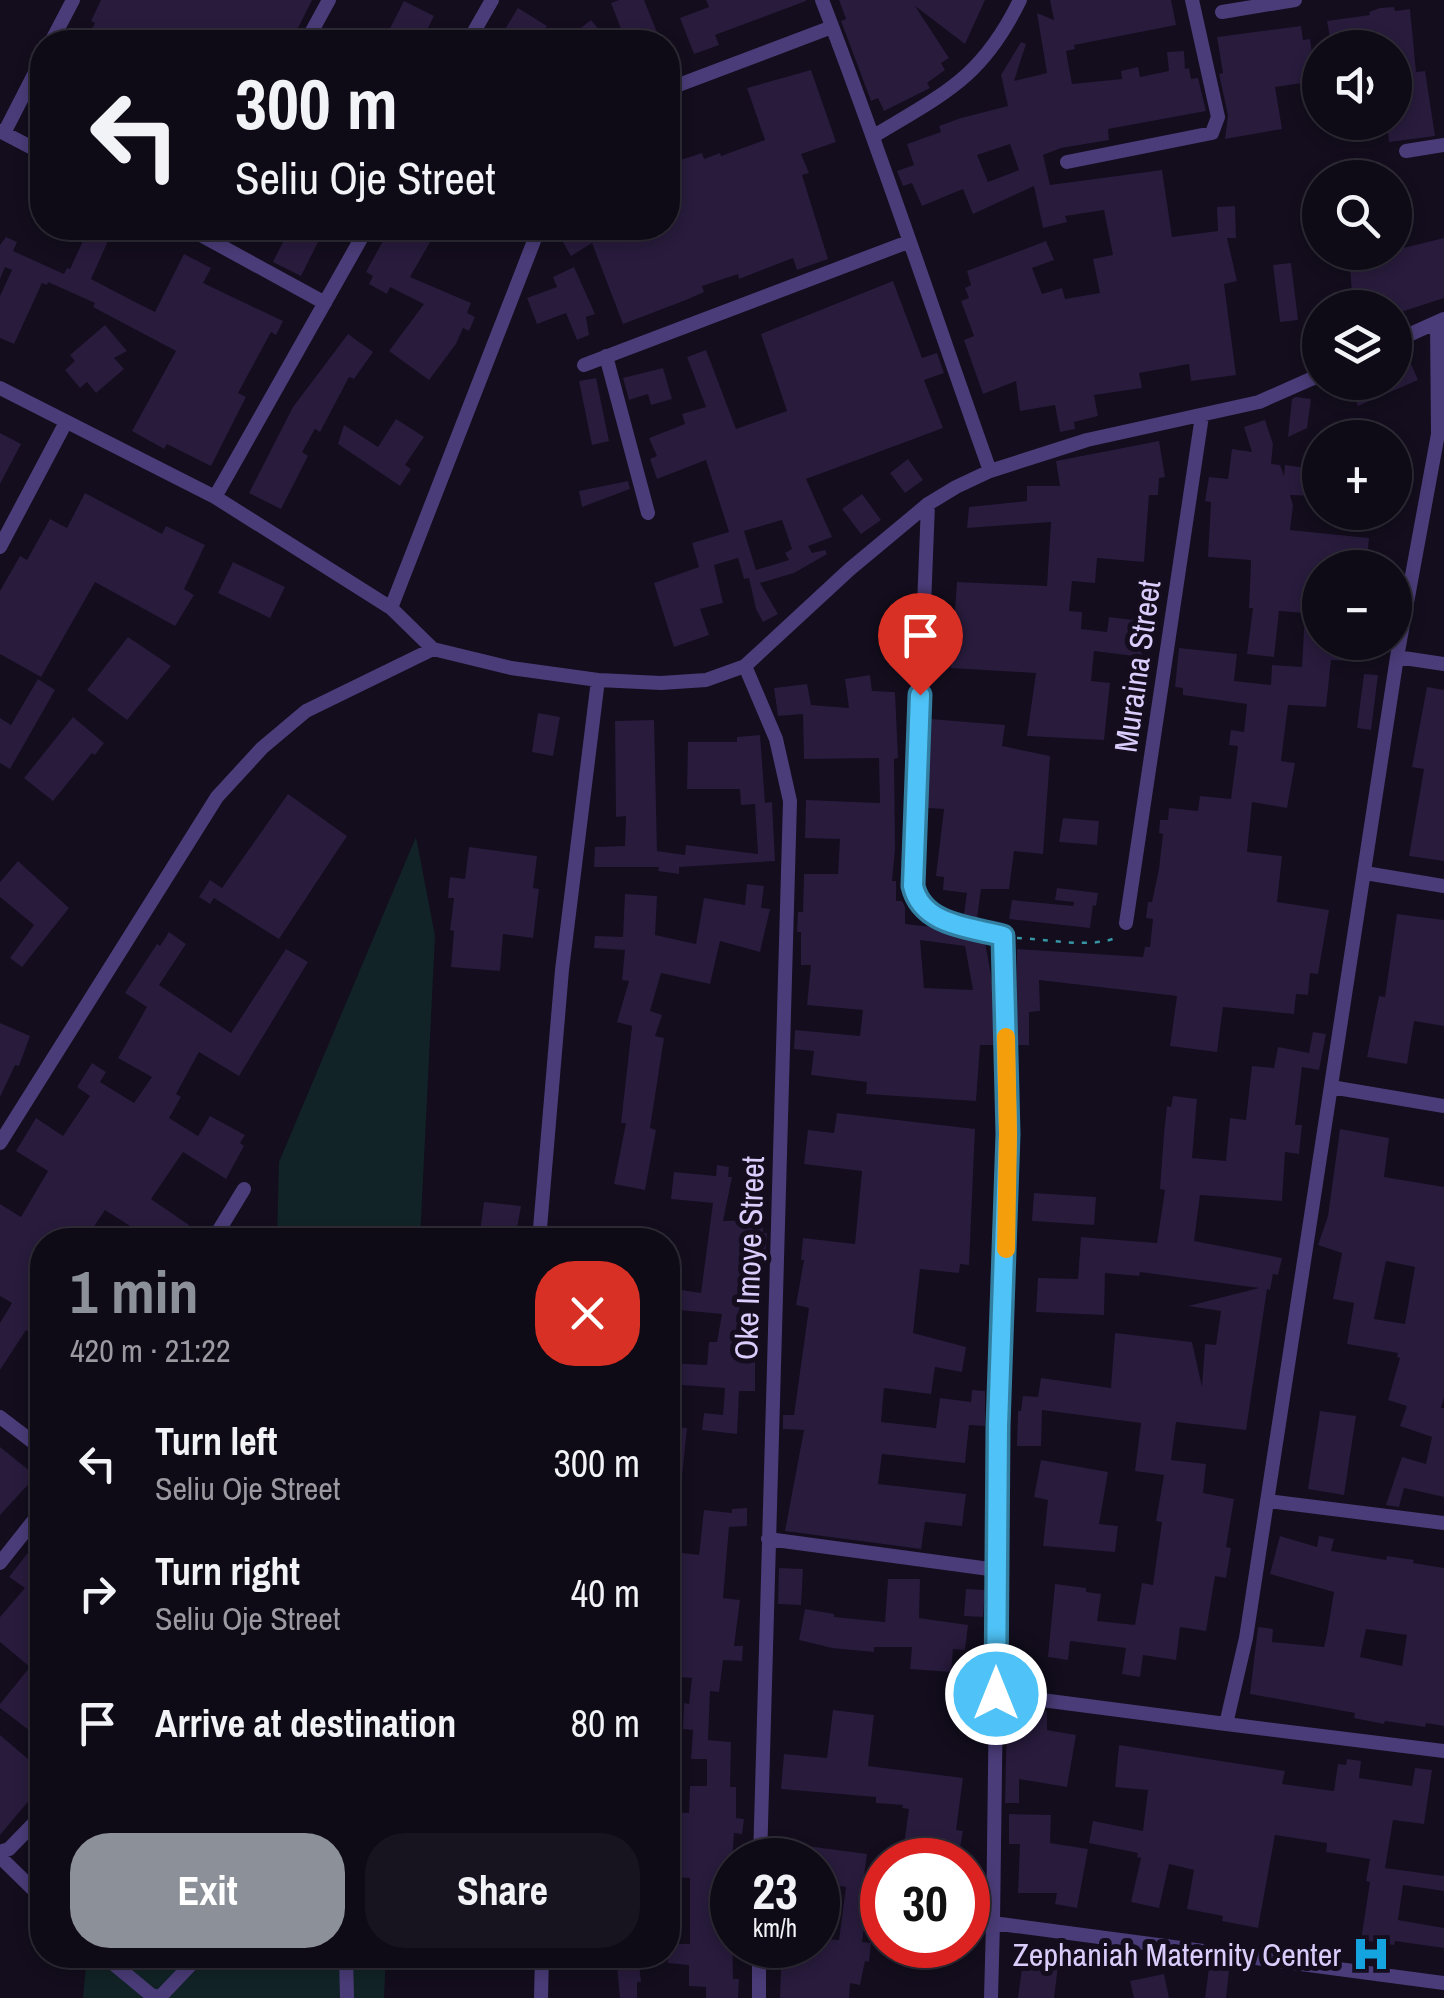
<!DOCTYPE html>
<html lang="en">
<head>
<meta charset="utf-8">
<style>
	:root { --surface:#0e0a16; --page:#17131f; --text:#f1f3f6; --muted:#9b9aa1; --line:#2e2b35; --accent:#8c9099 }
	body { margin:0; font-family:"Archivo Narrow",sans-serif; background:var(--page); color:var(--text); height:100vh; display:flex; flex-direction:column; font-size:38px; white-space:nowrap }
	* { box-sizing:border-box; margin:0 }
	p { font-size:32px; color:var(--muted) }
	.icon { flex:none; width:55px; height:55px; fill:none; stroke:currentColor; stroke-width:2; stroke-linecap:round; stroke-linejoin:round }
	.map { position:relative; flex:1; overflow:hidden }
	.side { position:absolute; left:30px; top:1228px; width:650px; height:740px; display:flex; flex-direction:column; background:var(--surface); border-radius:40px; box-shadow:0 5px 15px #0003,0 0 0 2px var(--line) }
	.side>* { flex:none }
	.hud { position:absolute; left:30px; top:30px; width:650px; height:210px; border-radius:40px; box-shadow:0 5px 15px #0003,0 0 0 2px var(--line); background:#0e0a16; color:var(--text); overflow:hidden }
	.tools { position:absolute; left:1302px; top:30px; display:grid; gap:20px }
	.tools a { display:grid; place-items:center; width:110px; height:110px; border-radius:50%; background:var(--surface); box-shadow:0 5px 15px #0003,0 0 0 2px var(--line); font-size:50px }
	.speed { position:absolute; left:710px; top:1838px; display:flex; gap:20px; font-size:50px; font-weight:700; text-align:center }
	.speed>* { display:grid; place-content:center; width:130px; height:130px; border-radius:50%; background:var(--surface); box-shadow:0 5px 15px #0003,0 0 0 2px var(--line); line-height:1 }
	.speed small { font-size:25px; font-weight:400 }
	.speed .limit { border:15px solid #d22; background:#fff; color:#111 }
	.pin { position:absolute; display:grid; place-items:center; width:85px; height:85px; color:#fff; margin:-102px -42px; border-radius:50% 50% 50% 0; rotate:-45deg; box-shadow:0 0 10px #0007 }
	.pin .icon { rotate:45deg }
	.me { position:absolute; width:110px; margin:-55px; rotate:0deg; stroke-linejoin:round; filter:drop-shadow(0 0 8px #0008) }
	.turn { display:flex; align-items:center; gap:35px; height:210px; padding:0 40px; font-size:45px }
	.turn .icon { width:130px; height:130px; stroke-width:2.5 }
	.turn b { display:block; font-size:70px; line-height:85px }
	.round { display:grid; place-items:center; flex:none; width:105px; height:105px; border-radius:40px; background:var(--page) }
	.overview { display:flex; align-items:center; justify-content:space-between; height:170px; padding:0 40px }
	h1 { font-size:60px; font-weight:700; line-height:75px; color:var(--accent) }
	.cta { display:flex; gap:20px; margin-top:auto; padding:20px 40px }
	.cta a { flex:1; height:115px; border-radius:40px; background:var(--accent); color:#fff; font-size:40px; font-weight:700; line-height:115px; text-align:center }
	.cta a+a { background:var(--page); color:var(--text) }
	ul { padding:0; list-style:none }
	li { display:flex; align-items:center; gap:30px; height:130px; padding:0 40px }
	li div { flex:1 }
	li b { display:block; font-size:38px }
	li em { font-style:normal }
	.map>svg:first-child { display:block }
</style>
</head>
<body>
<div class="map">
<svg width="1444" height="1998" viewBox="0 0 1444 1998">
	<rect width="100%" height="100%" fill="#130d1d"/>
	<path fill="#112326" d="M416,837L435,936L420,1240H277L279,1162Z
		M87,1955H386L384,1998H83Z"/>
	<path fill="#281b3c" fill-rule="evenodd" d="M101,0H312L291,42H85L95,23L91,21Z
		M619,0H644L661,42H626L611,3Z
		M706,0H806V1L715,35L719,45L694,54L680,18L709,7Z
		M839,0H985L965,44L915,6L949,58L941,63L945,70L927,83L930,88L884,111L878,98L871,101L841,21L846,19Z
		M1050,0H1171L1176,25L1074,45L1075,49L1066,51L1072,84L1122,79L1121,71L1138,67L1140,77L1169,71L1167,52L1184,51L1185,69L1189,68L1191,79L1198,78L1206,111L1108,129L1109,140L1061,148L1043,155L1050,185L1162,170L1172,237L1218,231L1217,207L1235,206L1236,238H1227L1237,281L1224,284L1236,375L1191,381L1189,364L1139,373L1142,388L1094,395L1098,416L1074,422L1075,429L1060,432L1055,405L1020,411L1016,381L983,394L964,340L974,336L961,301L969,298L965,288L971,285L967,271L1046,241L1054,260L1032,268L1042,294L1062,288L1065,299L1100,293L1093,259L1113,255L1104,210L1065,216L1067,222L1043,228L1034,186L973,214L963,189L922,206L912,183L903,186L897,171L914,165L907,144L941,132L939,126L961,118L1008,106L1001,75L1021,42L1026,44L1014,81L1047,73L1037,13L1054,20ZM1010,144L1019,170L988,182L977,155Z
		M404,1L434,16L421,42H383Z
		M1394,7L1395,11L1410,9L1416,72L1425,71L1435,136L1389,142L1387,124L1395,123V48H1332L1327,21L1370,15L1369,12L1380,8Z
		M518,8L547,26L537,42H497Z
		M591,20L609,42H563Z
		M1301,26L1303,40L1310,39L1314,67L1307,68L1309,82L1275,87L1282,129L1225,139L1228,115L1219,74L1223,73L1217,37Z
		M811,70L836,142L801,154L809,173L802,175L828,259L797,270L793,258L739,279L738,274L702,286L704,292L686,300L623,324L592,243L571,256L557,232L565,228H608L611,236L634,228H668V201L675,198L668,164L702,153L704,159L720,153L721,156L765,140L747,88Z
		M89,228H101L112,232L91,279L135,302L155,312L184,254L211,268L203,283L283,321L276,335L271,332L238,393L246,397L211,466L167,444L164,449L132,431L176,351L93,307L95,303L48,282L47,285L42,283L14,344L0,338V296L12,270L5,267L0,279V245L6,237L17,242L13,251L64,274L67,268L70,269Z
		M290,228H325L301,276L273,262Z
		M390,228H438L410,277L471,303L467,313L475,317L469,331L463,328L456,344L429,380L389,351L424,304L390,287L387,294L369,284L373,276L366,272Z
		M1444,238V298L1395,314V308H1353L1349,252H1400L1399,249Z
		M1291,263L1298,320L1280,322L1273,265Z
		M574,267L595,314L586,317L589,335L577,340L566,313L537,324L527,298L557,287L553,277Z
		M893,281L922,358L937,353L944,373L924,380L943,428L806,479L832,537L808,546L812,553L825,550L827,554L794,573L760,583L778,614L763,622L756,609L749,578L744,579L738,558L714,565L723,603L700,609L709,635L674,647L654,583L699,567L692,543L729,532L706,460L657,479L650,459L657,456L649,438L685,424L682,414L706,407L687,357L706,350L736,429L787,411L761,334ZM782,520L792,549L785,553L789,560L756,570L744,531Z
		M105,325L127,351L114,358L124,369L96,393L87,382L80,388L65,370L75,361L70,355Z
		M348,334L373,352L354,379L349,377L320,432L315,429L302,452L308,456L281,509L249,493L293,407Z
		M1411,364L1418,380L1358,406L1351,390L1368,382H1395V371Z
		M663,368L672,399L651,405L648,394L629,400L623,378Z
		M596,378L609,441L592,445L579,381Z
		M1296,397L1311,399L1307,428L1288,437L1292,399Z
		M396,419L424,437L405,465L411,469L400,486L338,444L344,425L378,447Z
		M1265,420L1273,444L1271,464L1280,465L1284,476L1285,465L1320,470V496L1290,495L1293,505L1290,530L1369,538L1366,568L1320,566V642H1362L1361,661L1331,660L1326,707L1288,705L1281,761L1295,763L1287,808L1252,802L1247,852L1282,856L1277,902L1329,910L1318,974L1310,973L1308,995L1296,994L1294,1014L1223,1007L1217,1052L1170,1046L1177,996L1039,980L1040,1011L1029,1012V1045H1016L1017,949L1143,957L1145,947H1150L1153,919L1146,918L1148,902H1152L1159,869L1163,834L1159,833L1160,820H1168L1169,808L1198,811L1200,796L1231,799L1238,746L1229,745L1231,730L1244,732L1247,704L1183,695V688L1175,687L1179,648L1237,654L1234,681L1271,685L1272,665L1302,667L1305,613L1279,611L1274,657L1247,654L1253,608H1249L1251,560L1208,557L1211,502L1205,501L1209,477L1228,479L1232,449L1252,452L1244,427Z
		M0,433L21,444L0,484Z
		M1159,441L1165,477L1159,478L1158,495H1149L1144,562L1097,558L1095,583L1072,581L1069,611L1082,612L1081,629L1107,632L1109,617L1133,620L1137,604L1152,608L1142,657L1094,651L1091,681L1110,683L1104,740L1027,736L1036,673L951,668L957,582L1047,586L1051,522L967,528L969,507L1027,501V486H1060L1056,461Z
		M908,459L923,480L905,493L890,473Z
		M628,481L630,489L582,507L579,491Z
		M85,493L162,534L166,526L205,545L184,589L194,595L175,626L95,582L41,677L0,654V591L20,556L27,560L50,519L67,528Z
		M862,494L881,520L861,534L842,509Z
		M233,562L285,587L270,618L218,593Z
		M128,637L171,666L127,720L87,690Z
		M1364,674L1378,675L1371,730L1357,728Z
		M870,675L872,691L895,692L898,758L894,759L895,849L892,881H896V901H902L905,907V924L941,928L985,942L994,993L995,1045H980L976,1101L866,1094L867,1082L811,1075L814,1051L794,1049L795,1030L860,1036L863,1010L807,1005L811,965H801V932H797L798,912H803L804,874H838L840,839L805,838L806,800L880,803L879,758L804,759L803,714L778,716L774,688L807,684L811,705L849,708L845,679ZM920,940L965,946L973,990L924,988Z
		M38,679L55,690L10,769L0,763V718L11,725Z
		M1427,687L1444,690V861L1409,856L1424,769L1412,767Z
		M538,713L560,717L553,756L532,752Z
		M73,717L104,743L95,755L92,753L53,801L24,778Z
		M930,719L1005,725L1002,746L1050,756L1043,854L1014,851L1009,889H981L977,918L964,914L967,893L943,890L944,877L936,876L944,809L927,808Z
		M654,720L657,851L685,855L686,845L758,854L755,804L741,805L740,789H687L688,742H737V737L760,735L765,803L772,802L775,861L679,867V874L658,871L659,867H594L595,847L625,846L626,816L616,817L615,721Z
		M288,794L347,836L279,939L214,898L210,904L199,897L210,880L222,888Z
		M1063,818L1099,821L1097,845L1059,842Z
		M469,847L537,856L533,888L539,889L533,938L503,934L500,971L451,967L454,931L450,930L454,898H448L450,877L465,879Z
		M18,861L69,908L22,967L10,958L34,925L0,897V882Z
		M747,884L764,886L761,908L770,909L760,952L720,941L710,984L661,973L650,1011L662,1015L655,1036L664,1038L650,1128L656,1130L645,1190L614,1184L626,1123H621L632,1026L617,1022L629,981L622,980L625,950L594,948L595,936L623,937L625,894L657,896L655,935L696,944L704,898L745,905Z
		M1057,888L1098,893L1096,906L1093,905L1090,928L1009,919L1012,900L1073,906L1074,902L1055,900Z
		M1397,914L1444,920V1026L1414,1021L1407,1064L1367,1057L1379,996L1385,997Z
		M169,932L186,944L159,985L231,1033L286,949L308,962L239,1076L199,1052L176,1094L181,1097L169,1118L198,1136L210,1116L245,1135L240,1143L244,1146L226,1179L183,1152L151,1199L189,1225L179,1240H136L141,1233L105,1210L85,1240H42V1340L26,1330L0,1370V1323L12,1303L0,1296V1204L21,1217L48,1171L16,1151L36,1118L63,1136L90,1096L77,1087L92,1063L106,1072L100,1082L134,1103L152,1077L118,1058L147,1007L125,993L157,944L160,946Z
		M0,1023L30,1036L19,1066L15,1065L0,1097Z
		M1313,1032L1326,1034L1319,1070L1302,1067L1295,1125H1302L1299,1154L1285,1152L1282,1201L1200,1195L1194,1241L1282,1258L1278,1275L1273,1274L1270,1290L1267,1289L1246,1430L1176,1422L1171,1460L1206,1464L1203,1493L1234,1499L1226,1547L1231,1548L1226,1578L1215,1576L1206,1631L1180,1627L1176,1660L1143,1655L1140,1677L1122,1674L1126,1648L1070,1641L1068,1660L1048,1657L1055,1584L1086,1588V1592L1101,1594L1097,1621L1135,1625L1142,1583L1153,1585L1162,1522L1156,1521L1164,1475L1135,1471L1141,1423L1042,1410L1041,1446H1017L1018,1411H1021L1023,1396L1038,1397L1041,1378L1111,1388L1115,1333L1192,1342L1202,1387L1205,1344L1216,1345L1221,1311L1188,1306L1259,1288L1140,1272L1139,1276L1105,1273L1104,1315L1036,1312L1038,1278L1078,1279L1081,1237L1157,1243L1165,1190L1160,1189L1164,1133L1167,1106L1171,1107L1173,1096L1197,1099L1192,1158L1226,1161L1230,1118L1246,1120L1252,1066L1274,1068L1278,1047L1309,1053Z
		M837,1113L975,1129L969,1265L960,1264L959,1273L920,1269L913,1333L966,1347L962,1372L935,1367L931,1394L884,1388L881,1422L936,1428L940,1398L971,1402L972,1390L985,1391V1426L969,1425L965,1463L882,1454L878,1484L966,1494L962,1526L925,1522L921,1549L785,1531L804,1430L783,1429V1415H794L809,1308L796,1305L804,1260H801L803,1238L855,1244L862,1171L804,1164L808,1130L834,1133Z
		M1340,1129L1389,1138L1384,1177L1444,1187V1397L1441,1408H1444V1497L1404,1488L1399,1507L1386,1505L1402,1457L1426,1464L1432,1437L1400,1426L1407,1406L1388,1400L1400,1358L1397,1357L1398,1353L1347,1344L1354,1303L1333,1299L1342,1253L1318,1245L1328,1216ZM1386,1261L1415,1267L1405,1324L1374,1319Z
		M717,1165L729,1167L728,1177H732L723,1221L763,1220V1233H767L762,1298L741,1297L737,1321L742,1322L735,1359L755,1360V1391H739L737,1434L702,1430L704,1413L723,1415L725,1388L668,1384V1363L707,1365L709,1342H717L722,1314L668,1309V1288L701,1293L713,1203L671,1199L674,1172L716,1176Z
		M1034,1193L1096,1197L1094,1225L1032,1221Z
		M484,1202L521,1206L515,1240H479Z
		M1320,1411L1356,1416L1344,1495L1308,1489Z
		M668,1426L687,1428L680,1496L668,1494Z
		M0,1447L36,1476L0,1515Z
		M1041,1460L1108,1472L1099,1524L1118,1526L1115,1552L1043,1546L1048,1500L1034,1497Z
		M747,1508V1526L729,1527L723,1598L740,1600L734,1646H743L742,1661L723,1660L719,1692L710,1691L708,1740L731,1742L730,1787H736V1818L744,1819L742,1834L734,1833L729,1902L732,1920L733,1979H739L738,1998H706V1987L689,1986V1965L668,1963V1944H690V1878L668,1877V1812L689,1813L690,1786H707V1759H691L693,1730L683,1729L684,1703L689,1704L692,1678L668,1676V1593L675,1552L699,1555L704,1510L732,1513V1509Z
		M42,1535V1559L32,1575L42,1584V1630L29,1647L40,1656L42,1653V1740L0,1708V1704L30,1667L0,1642V1617L25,1588L9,1577Z
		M1280,1536L1317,1547L1319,1536L1334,1539L1331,1551L1386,1560L1387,1556L1414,1560L1413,1563L1444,1568V1726L1426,1723L1425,1727L1385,1721L1384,1724L1354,1718L1355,1713L1250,1694L1258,1627L1273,1629L1272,1642L1324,1647L1327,1634L1334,1592L1270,1574ZM1366,1629L1407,1635L1402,1666L1360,1657Z
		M779,1568L803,1569L801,1605L778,1604Z
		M888,1579H920L919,1618L968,1625L965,1650L953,1649L951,1672L910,1669L912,1647H874V1652L832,1648L799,1640L805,1609L834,1614V1617L885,1622Z
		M966,1589L985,1590L983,1617L964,1616Z
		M833,1710L874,1715L868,1766L963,1778L956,1830L963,1831L958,1859L903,1851L909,1809L902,1808L903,1805L876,1803V1797L781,1789L784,1754L827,1758Z
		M1031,1711H1047V1730L1076,1735L1067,1787L1019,1779V1803H1005L1007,1718L1030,1719Z
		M0,1735L42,1771V1785L0,1835Z
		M1119,1745L1285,1771L1282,1784L1334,1791L1338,1764L1346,1765L1347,1759L1361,1761L1359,1778L1412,1786L1415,1768L1432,1770L1424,1824L1393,1820L1385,1868L1444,1876V1891L1403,1885L1398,1920L1444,1928V1948L1395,1941L1394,1945L1361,1940L1370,1882L1366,1881L1370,1859L1326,1852L1327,1843L1275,1835L1258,1928L1222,1921L1223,1916L1187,1909L1194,1870L1169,1864L1159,1908L1131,1902L1141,1858L1137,1857L1138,1853L1089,1843L1093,1821L1143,1831L1148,1790L1115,1787Z
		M1009,1814L1051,1815L1050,1843L1088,1849L1077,1908L1055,1904L1057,1893H1018L1020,1844H1009Z
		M800,1845L867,1854L861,1899L868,1900L862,1942L871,1943L869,1962L865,1961L860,1985L850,1983L849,1998H780L781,1969L772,1967L777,1945H821V1939L839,1940L846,1887L818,1883V1860H798Z
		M1024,1953L1059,1958L1054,1998H1018Z
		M616,1955H638L641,1982H637V1998H620Z
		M1209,1968L1229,1971L1226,1998H1205Z
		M1164,1974L1169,1998H1134L1130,1981Z"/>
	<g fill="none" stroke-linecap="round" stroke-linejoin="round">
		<path stroke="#3796a5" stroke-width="2.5" stroke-dasharray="5 8" stroke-linecap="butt" d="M1017,938C1047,939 1091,949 1118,937"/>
		<path stroke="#4a3c78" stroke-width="14" d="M822,0C882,155 934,314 990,471
			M1222,12L1295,0
			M51,42L73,0
			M306,42L329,0
			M468,42L492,0
			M668,89L832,27
			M0,131L42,153
			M4,133L42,59
			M874,136C945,93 982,78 1020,0
			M1406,151L1444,145
			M1067,162L1212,133L1218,117L1192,0
			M188,228L325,303
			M1395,341L1444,319
			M606,356L648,513
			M584,365L908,242
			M0,388L215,497L391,608L433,649
			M215,497L367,228
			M928,504L913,886L916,901L925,912L1003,937L1008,1134L998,1426L996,1694L1226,1724L1246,1638L1397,657L1438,434L1437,322
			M0,547L65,424
			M391,608L539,228
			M1397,657L1444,664
			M745,666L776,739L790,801L760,1860
			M1365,873L1444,886
			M1126,923L1202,416
			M1331,1087L1444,1106
			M0,1143L217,797L262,748L306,711L433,649L511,668L598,680L661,683L706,680L745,666L850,569L928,504L956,487L990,471L1087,440L1259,402L1320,375
			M213,1240L244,1189
			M539,1240L562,970L598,680
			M0,1417L42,1449
			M1268,1501L1444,1523
			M768,1539L997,1570
			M0,1563L42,1510
			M1226,1724L1444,1751
			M0,1852L9,1849L42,1815
			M0,1857L42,1898
			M993,1923L996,1694
			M103,1955L151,1995L160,1997L200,1955
			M346,1955L347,1998
			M541,1998L542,1955
			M759,1998V1945
			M991,1998L993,1923L1444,1983"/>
	</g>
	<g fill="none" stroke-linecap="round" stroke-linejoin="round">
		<g stroke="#337fa1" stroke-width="25">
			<path id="route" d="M920,695L913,886C922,925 969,927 1003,936L1008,1134L998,1426L996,1694"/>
		</g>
		<use href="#route" stroke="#4fc3f7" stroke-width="18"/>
		<path stroke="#f59e0b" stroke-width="18" d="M1006,1037L1008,1134L1006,1249"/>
	</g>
	<defs>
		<g id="hospital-bare" transform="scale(3)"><path d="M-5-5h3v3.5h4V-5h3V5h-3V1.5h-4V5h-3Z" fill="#14a4e0" stroke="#130d1d" stroke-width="2.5" paint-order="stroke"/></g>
	</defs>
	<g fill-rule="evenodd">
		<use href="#hospital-bare" x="1371" y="1954"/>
	</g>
	<g text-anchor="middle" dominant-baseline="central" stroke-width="10" stroke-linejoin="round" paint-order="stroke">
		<g font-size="32" fill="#dbcdfb" stroke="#130d1d">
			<text transform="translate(1137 666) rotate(-82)">Muraina Street</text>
			<text transform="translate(749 1258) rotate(-88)">Oke Imoye Street</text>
		</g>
		<g font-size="32" fill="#dbcdfb" stroke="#130d1d" text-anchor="end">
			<text x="1341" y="1954">Zephaniah Maternity Center</text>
		</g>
	</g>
</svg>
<div class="tools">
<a><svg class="icon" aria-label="sound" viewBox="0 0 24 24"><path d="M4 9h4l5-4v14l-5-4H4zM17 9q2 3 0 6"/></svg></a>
<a><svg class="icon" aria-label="search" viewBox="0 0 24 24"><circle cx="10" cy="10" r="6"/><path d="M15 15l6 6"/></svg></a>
<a><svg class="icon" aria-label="layers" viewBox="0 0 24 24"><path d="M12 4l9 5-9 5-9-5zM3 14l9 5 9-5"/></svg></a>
<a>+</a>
<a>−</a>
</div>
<div class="speed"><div>23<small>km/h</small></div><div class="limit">30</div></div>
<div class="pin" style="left:920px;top:695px;background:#d93025"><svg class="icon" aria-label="arrive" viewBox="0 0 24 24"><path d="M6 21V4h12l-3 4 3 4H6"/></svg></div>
<svg class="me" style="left:996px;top:1694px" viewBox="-20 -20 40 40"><circle r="17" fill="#4fc3f7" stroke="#fff" stroke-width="3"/><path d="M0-11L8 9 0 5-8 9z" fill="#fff"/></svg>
<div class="hud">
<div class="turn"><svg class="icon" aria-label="left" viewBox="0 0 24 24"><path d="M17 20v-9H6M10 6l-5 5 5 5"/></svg><div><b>300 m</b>Seliu Oje Street</div></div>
</div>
<section class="side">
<div class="overview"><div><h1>1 min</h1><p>420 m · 21:22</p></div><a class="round" style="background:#d93025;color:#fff"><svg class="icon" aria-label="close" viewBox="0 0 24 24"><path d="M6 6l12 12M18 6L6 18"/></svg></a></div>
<ul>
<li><svg class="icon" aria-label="left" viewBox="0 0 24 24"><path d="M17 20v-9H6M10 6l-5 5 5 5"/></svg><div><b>Turn left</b><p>Seliu Oje Street</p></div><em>300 m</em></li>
<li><svg class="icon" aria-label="right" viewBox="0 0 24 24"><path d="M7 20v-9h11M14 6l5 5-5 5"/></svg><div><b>Turn right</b><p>Seliu Oje Street</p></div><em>40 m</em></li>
<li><svg class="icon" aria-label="arrive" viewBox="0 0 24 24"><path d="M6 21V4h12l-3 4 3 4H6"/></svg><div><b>Arrive at destination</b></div><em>80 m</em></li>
</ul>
<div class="cta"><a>Exit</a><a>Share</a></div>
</section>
</div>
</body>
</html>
